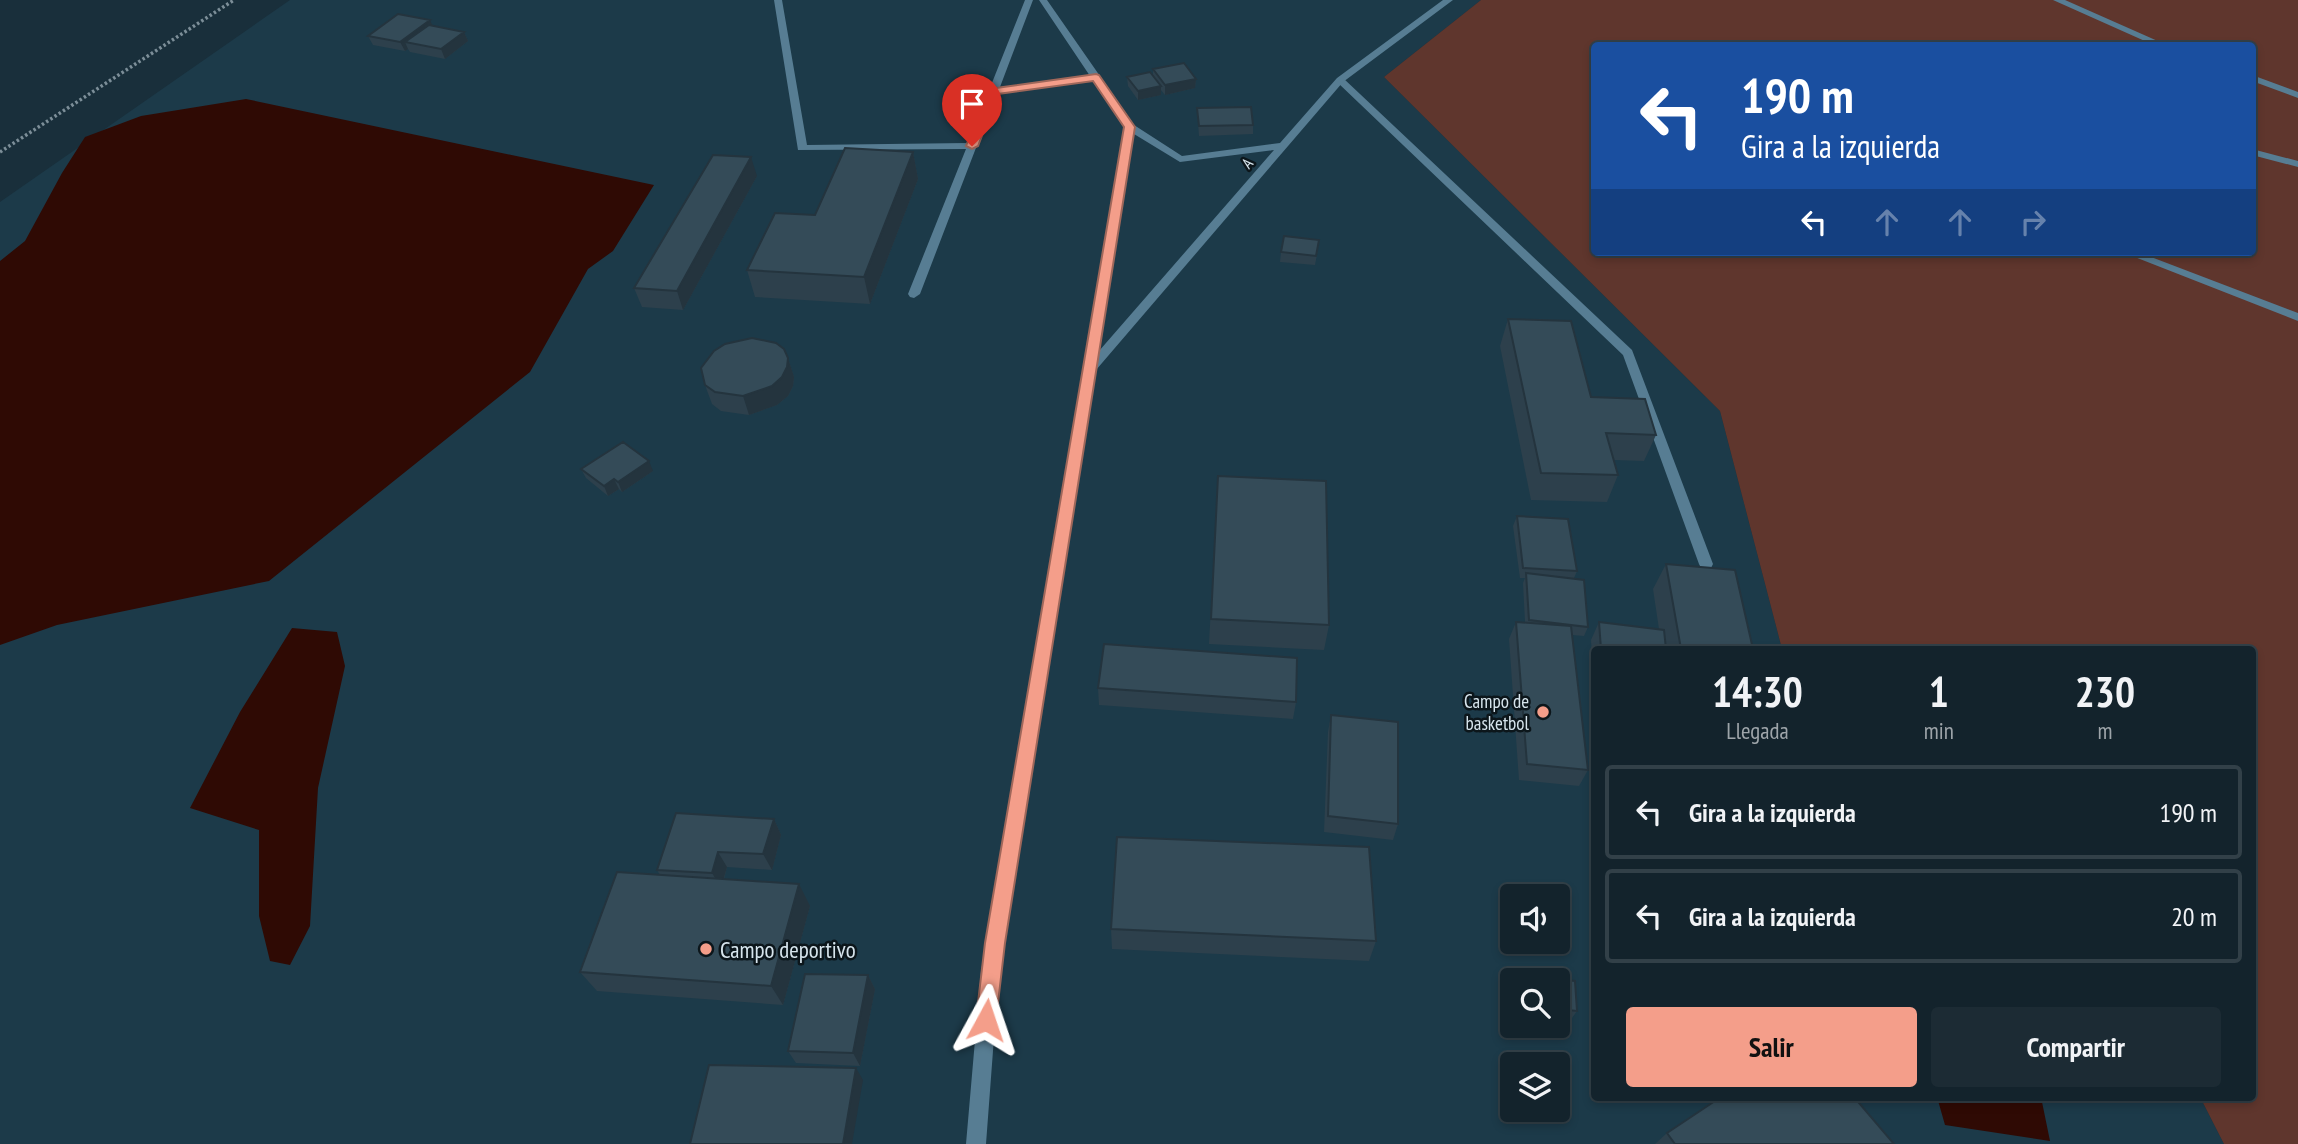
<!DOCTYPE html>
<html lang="es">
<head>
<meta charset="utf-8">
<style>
	:root { --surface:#13232c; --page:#1c2b34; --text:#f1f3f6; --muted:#9da4a9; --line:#324048; --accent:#f49e8a }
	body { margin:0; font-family:"PT Sans Narrow",sans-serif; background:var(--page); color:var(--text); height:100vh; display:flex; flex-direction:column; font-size:26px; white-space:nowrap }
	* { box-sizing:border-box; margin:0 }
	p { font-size:23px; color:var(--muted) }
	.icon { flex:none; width:38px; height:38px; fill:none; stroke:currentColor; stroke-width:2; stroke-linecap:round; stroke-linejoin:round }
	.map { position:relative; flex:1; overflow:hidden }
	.details { position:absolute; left:1591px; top:646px; width:665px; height:455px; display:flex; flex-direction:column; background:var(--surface); border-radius:7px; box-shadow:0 4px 10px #0003,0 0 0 2px var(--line) }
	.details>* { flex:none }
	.guide { position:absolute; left:1591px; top:42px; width:665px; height:214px; border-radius:7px; box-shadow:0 4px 10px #0003,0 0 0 2px var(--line); background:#1a4fa0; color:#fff; overflow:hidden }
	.tools { position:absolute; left:1500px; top:884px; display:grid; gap:14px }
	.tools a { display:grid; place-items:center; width:70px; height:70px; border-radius:7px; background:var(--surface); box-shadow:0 4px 10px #0003,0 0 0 2px var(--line); font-size:35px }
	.pin { position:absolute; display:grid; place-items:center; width:60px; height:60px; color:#fff; margin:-72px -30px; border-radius:50% 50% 50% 0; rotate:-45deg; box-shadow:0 0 7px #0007 }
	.pin .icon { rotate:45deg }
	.me { position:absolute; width:77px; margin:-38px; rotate:5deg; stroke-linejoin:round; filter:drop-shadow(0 0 5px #0008) }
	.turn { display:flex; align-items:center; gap:24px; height:147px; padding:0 35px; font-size:32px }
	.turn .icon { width:91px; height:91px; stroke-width:2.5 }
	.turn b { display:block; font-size:49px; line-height:60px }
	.lanes { display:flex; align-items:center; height:66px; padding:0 35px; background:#0003; justify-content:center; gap:35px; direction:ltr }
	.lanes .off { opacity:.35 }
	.eta { display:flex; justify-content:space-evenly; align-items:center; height:119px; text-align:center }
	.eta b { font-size:42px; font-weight:800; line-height:49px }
	.button { display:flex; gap:14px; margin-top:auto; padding:14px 35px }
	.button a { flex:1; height:80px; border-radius:7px; background:var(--accent); color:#111; font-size:28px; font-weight:800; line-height:80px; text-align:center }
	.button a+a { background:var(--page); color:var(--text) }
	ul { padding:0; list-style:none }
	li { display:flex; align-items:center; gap:21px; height:94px; margin:0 14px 10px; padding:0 21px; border:4px solid var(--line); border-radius:7px }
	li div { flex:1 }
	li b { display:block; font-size:26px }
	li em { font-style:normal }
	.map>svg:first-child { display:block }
</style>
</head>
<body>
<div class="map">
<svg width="2298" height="1144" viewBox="0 0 2298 1144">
	<rect width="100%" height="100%" fill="#192f3b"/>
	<path fill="#1c3a49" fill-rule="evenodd" d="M290,0H1481L1384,77L1720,411L1782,649H1594V1097H2200L2224,1144H0V202ZM1512,896H1558V942H1512ZM1512,980H1558V1026H1512ZM1512,1064H1558V1110H1512Z"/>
	<path fill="#5f362d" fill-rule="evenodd" d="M1481,0H2298V1144H2224L2200,1097H2252V649H1782L1720,411L1384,77ZM1594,46H2252V252H1594Z"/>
	<path fill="#2f0a04" d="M246,99L654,185L613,251L588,269L530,372L269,581L57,625L0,645V261L25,241L62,173L85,137L141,116Z
		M292,628L337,632L345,666L318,788L310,926L290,965L270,961L259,916V830L190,808L240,712Z
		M1937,1097H2041L2050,1141L1945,1125Z"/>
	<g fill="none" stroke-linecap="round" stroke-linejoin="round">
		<path stroke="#7c8e98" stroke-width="3.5" stroke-dasharray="2.5 2.5" stroke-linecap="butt" d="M0,152L234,0"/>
		<path fill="#577d93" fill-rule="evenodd" d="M2053,0H2065L2169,46H2156Z
			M2252,75L2298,92V98L2252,81Z
			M1337,78H1343L1632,350L1713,564L1711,568H1701L1699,564L1623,355L1337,82Z
			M2252,149L2298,161V167L2252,155Z
			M2122,252H2138L2298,313V321Z"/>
		<path fill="#577d93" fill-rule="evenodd" d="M774,0H782L807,145L968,143L1025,0H1033L1000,87L1090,76L1039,0H1047L1134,125L1182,156L1280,143L1337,78L1443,0H1453L1343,82L1096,370L999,971L986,1144H966L981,971L1125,127L1094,81L997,93L920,294L914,298L910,297L908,294L966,149L798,150ZM1134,134L1180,162L1274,150L1099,351Z"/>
	</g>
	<path fill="#2d404c" d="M433,26L464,32L468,41L445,59L410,52L408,49L405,51L373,45L368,36Z
		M1153,69L1196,79L1195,88L1165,95L1161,90V95L1138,100L1128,86L1127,77L1153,76Z
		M1197,108L1253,125V134L1199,136Z
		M913,152L918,179L870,304L755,297L747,270L815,215Z
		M757,176L683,310L642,307L634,288Z
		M1318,249L1315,265L1280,262L1281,252Z
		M1508,319L1591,397L1656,435L1644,461L1614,460L1618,475L1607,502L1531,500L1500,346Z
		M788,358L794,377L793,386L788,396L777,405L749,415L721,411L712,404L705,385Z
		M581,469L653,471L622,492L619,489L608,496L586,478Z
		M1218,476L1329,625L1324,650L1209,644Z
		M1517,516L1577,571L1574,578L1588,627L1584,636L1572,635L1588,770L1579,786L1519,780L1509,639L1516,622H1525L1523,583L1525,578H1520L1513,526Z
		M1666,564L1753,649H1594V689L1591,640L1599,622L1659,629L1653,589Z
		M1098,688L1296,702L1293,719L1099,705Z
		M1331,715L1398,824L1393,840L1324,832L1328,732Z
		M774,819L781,835L772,870L727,867L724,879L810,906L783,1005L597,991L580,972L660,875L657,870Z
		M1111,929L1376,941L1369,961L1112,949Z
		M1512,974L1575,981L1577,1011L1572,1018L1558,1017V980H1512V1011H1510L1508,981Z
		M868,975L875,989L860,1066L796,1063L788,1051Z
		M1667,1133L1894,1144H1655Z"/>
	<path fill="#24343e" d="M430,20L434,29L405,42L408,49L405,51L400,42Z
		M464,32L468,41L445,59L441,49Z
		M1196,79L1195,88L1165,95V85Z
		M1161,86V95L1138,100V91Z
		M913,152L918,179L870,304L864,277Z
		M751,157L757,176L683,310L677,291Z
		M788,358L794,377L793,386L788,396L777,405L749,415L743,396Z
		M649,461L653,471L622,492L618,482Z
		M614,479L619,489L608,496L604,486Z
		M774,819L781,835L772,870L763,854Z
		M718,852L727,867L721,888L712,873Z
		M799,884L810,906L783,1005L771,986Z
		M868,975L875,989L860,1066L853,1053Z
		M856,1068L863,1080L852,1144H843Z"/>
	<path fill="#344b58" stroke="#24343e" stroke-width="2" d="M398,14L430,20L400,42L368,36Z
		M429,25L464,32L441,49L405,42Z
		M1184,63L1196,79L1165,85L1153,69Z
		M1150,72L1161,86L1138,91L1127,77Z
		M1251,107L1253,125L1199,126L1197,108Z
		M845,148L913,152L864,277L747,270L775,213L815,215Z
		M713,155L751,157L677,291L634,288Z
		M1284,236L1319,240L1316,256L1281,252Z
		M1508,319L1571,321L1591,397L1645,399L1656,435L1606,433L1618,475L1541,473Z
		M752,338L776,343L784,349L788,358L787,367L782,377L772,386L743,396L715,392L705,385L701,368L714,351L725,344Z
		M623,442L649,461L618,482L614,479L604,486L581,469Z
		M1218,476L1326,481L1329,625L1211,619Z
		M1517,516L1568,519L1577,571L1523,568Z
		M1666,564L1735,570L1753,649H1681Z
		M1526,573L1584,580L1588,627L1529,620Z
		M1516,622L1571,626L1588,770L1527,764Z
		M1599,622L1664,630L1666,649H1601Z
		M1104,644L1297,658L1296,702L1098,688Z
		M1331,715L1398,722V824L1328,816Z
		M676,813L774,819L763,854L718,852L712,873L657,870Z
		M1117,837L1369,847L1376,941L1111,929Z
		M617,872L799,884L771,986L580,972Z
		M805,974L868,975L853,1053L788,1051Z
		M1512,974L1575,981L1577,1011L1558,1009V980H1512Z
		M709,1065L856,1068L843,1144H690Z
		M1721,1097H1854L1894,1144H1675L1667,1133Z"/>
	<path fill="#f49e8a" stroke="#9f675a" stroke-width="2" d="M1096,74L1099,75L1135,127L1005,943L996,1020L993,1027L986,1030L979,1027L976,1020L985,943L1124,127L1093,81L998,94L978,146L972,149L966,146L989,89Z"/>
	<g fill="#f49e8a" stroke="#0c161b" stroke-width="2.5">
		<circle cx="1543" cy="712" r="7"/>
		<circle cx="706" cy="949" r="7"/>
	</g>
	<g text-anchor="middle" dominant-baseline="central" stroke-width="5" stroke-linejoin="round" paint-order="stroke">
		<g font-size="16" fill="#d7e5ed" stroke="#0c161b">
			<text transform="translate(1247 163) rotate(-49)">A</text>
		</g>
		<g font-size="19" fill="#d7e5ed" stroke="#0c161b" text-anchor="end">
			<text x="1529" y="701">Campo de<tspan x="1529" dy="22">basketbol</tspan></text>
		</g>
		<g font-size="23" fill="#d7e5ed" stroke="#0c161b" text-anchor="start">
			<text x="720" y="949">Campo deportivo</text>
		</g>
	</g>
</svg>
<div class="tools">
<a><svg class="icon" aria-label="sound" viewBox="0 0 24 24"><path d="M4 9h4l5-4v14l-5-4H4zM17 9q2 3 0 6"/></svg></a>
<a><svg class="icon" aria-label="search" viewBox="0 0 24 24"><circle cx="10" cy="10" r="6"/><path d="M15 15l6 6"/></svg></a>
<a><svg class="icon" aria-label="layers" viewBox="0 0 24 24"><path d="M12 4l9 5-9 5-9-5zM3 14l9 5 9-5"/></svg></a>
</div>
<div class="pin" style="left:972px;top:146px;background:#d93025"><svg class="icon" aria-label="arrive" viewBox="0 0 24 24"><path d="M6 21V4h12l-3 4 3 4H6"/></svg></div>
<svg class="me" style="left:986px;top:1020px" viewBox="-20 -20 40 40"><path d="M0-17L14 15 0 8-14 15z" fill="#f49e8a" stroke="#fff" stroke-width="4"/></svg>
<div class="guide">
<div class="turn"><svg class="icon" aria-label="left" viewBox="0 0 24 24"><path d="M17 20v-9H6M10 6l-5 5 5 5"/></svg><div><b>190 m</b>Gira a la izquierda</div></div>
<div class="lanes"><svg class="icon" aria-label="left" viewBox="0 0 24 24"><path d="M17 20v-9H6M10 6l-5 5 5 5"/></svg><svg class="icon off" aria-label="ahead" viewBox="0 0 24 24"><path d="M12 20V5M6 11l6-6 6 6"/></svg><svg class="icon off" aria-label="ahead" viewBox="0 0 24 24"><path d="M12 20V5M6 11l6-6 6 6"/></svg><svg class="icon off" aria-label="right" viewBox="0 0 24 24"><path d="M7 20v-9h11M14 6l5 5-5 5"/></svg></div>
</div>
<section class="details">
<div class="eta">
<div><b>14:30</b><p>Llegada</p></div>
<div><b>1</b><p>min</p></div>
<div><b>230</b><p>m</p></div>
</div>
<ul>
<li><svg class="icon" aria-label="left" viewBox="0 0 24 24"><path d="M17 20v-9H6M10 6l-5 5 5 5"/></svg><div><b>Gira a la izquierda</b></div><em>190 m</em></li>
<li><svg class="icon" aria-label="left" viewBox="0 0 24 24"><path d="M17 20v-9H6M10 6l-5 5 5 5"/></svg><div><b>Gira a la izquierda</b></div><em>20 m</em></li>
</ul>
<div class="button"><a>Salir</a><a>Compartir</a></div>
</section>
</div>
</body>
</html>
